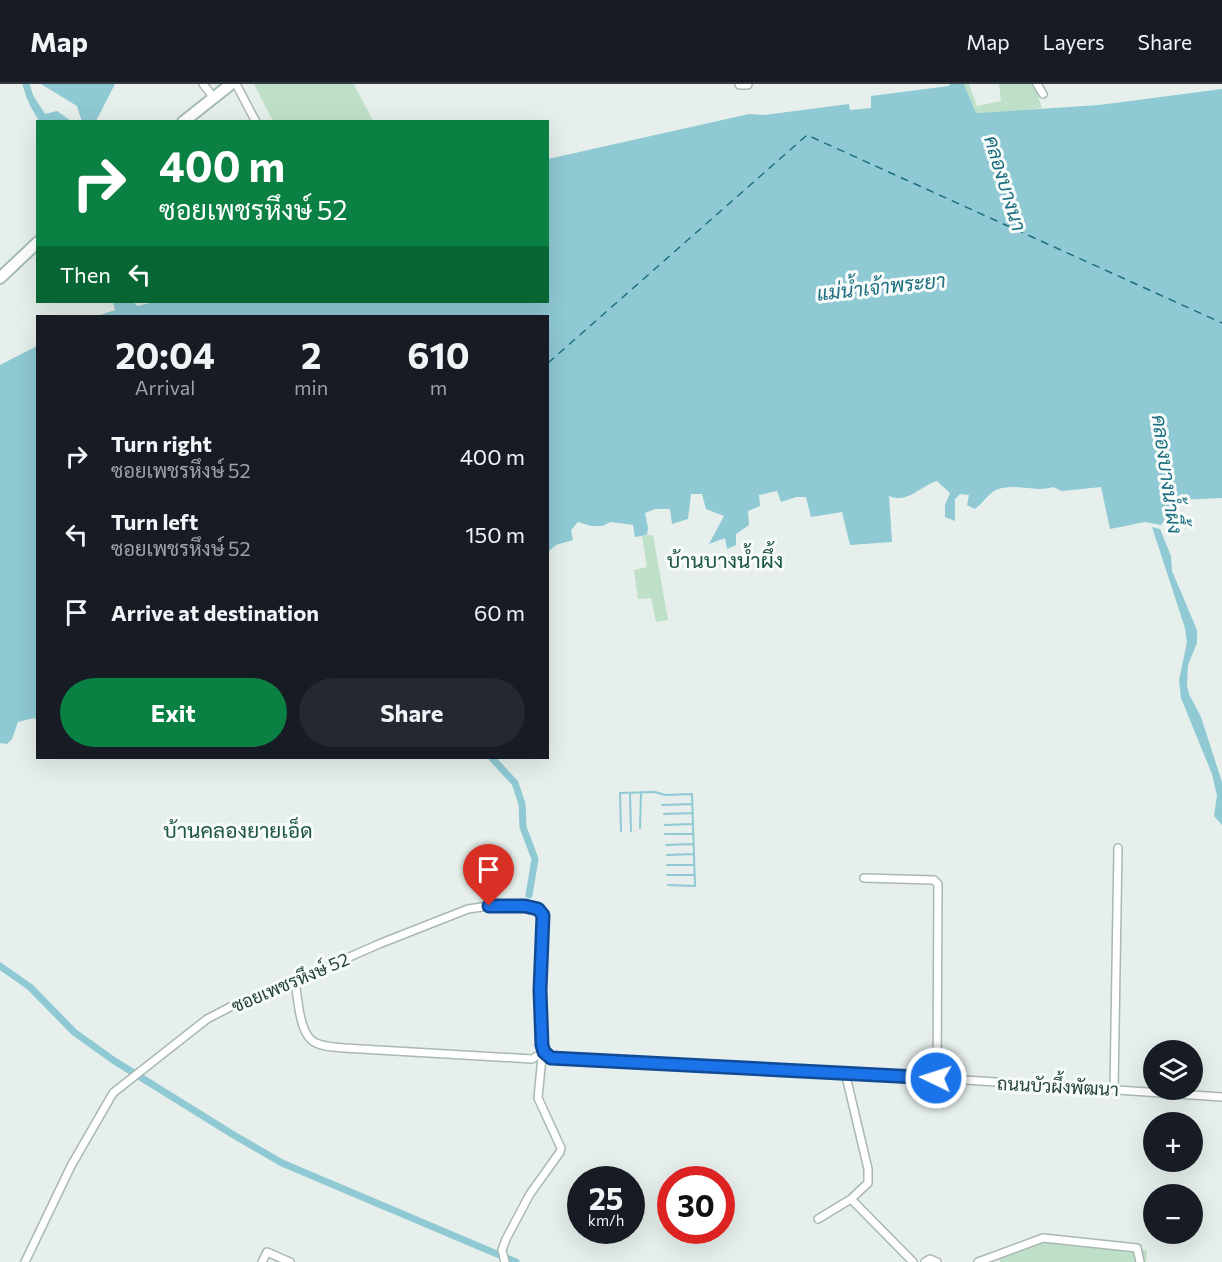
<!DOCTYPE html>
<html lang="en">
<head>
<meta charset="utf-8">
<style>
	:root { --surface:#171b24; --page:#242831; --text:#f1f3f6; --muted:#9ea1a6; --line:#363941; --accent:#0b8043 }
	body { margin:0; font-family:Commissioner,Sarabun,sans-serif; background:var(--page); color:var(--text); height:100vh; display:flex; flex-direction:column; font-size:22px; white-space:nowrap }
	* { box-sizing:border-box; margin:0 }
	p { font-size:20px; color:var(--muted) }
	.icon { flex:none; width:33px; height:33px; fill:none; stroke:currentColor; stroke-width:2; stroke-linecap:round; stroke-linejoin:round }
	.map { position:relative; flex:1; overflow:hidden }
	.drawer { position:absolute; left:36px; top:231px; width:513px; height:444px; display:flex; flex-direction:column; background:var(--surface); border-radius:0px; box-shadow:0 6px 24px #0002 }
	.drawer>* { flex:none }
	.hud { position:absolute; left:36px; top:36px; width:513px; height:183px; border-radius:0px; box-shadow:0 6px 24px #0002; background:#0b8043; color:#fff; overflow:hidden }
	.tools { position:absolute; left:1143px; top:956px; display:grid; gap:12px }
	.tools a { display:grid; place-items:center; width:60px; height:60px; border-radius:50%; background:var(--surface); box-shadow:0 6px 24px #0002; font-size:30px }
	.speed { position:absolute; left:567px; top:1082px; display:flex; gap:12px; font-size:30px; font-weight:700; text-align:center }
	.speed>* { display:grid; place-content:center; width:78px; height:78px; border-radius:50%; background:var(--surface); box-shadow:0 6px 24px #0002; line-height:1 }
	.speed small { font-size:15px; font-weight:400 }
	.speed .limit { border:9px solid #d22; background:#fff; color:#111 }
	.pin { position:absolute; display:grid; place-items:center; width:51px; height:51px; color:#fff; margin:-62px -26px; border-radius:50% 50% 50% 0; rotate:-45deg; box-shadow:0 0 6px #0007 }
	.pin .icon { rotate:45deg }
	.me { position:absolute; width:66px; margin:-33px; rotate:274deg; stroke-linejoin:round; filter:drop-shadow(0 0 4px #0008) }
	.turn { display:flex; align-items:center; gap:21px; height:126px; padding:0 24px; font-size:27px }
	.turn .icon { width:78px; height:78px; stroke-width:2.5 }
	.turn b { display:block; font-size:42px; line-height:51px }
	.then { display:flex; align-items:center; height:57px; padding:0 24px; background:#0003; gap:12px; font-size:22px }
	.eta { display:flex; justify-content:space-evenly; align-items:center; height:102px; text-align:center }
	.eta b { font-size:36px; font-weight:700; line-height:42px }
	.action { display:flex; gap:12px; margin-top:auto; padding:12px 24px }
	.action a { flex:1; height:69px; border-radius:36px; background:var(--accent); color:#fff; font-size:24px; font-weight:700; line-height:69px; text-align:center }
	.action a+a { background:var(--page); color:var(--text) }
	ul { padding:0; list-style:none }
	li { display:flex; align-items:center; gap:18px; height:78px; padding:0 24px }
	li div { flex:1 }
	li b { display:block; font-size:22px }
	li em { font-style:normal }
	header { display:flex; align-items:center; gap:36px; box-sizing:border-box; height:84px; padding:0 30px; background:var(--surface); border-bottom:2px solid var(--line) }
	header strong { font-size:28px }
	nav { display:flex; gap:33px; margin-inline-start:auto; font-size:21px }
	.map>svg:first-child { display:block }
</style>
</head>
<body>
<header>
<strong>Map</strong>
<nav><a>Map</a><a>Layers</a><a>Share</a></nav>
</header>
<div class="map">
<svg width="1222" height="1178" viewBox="0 0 1222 1178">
	<rect width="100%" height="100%" fill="#e6efeb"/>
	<path fill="#bfe0c8" d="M254,0H354L373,37H273Z
		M964,0H969L977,22L1001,17L999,0H1034L1042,24L998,29H976Z
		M653,451L668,536L656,538L651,514L638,515L634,486L647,483L642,452Z
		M1041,1157L1147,1166L1146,1178H1001L998,1174Z"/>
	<path fill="#8ec9d4" d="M41,0H115L96,37L82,38L77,22Z
		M950,0H964L976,29H979L1099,21L1222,5V414L1179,416L1161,441L1145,438L1110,445L1101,403L1062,407L1053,403C1034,409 1014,398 996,406C989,409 982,420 975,425L967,421L969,411L960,410L955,415V437L945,433V421L950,409L937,397C920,402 908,420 889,412L892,458L850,461L842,428L811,433L806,413H796L781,418L777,407L759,411L760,422L748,427L749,441L736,450V461L727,465L725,454L709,460L724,432L706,425L702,410H691L688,435L672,440L670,425H655L645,429L648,444L647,451L635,453L633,441L611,438L602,442H591L578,438L571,446L573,456L556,461L548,468V232H97L115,226L113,218H134L137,222L155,218H548V75L749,30L764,31L849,20L850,26L871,24V12L949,2Z
		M28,18L45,30L57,27L71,37H39Z
		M37,262V636L34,634L18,638L12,655L7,660L0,659V281Z
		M1152,443L1160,445L1171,472L1172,487L1197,546V559L1188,581L1187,602L1189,610L1201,633L1222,698V741L1214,732L1217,712L1212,690L1181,614L1179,596L1187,558L1185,544Z"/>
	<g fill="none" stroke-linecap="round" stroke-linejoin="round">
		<path stroke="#8ec9d4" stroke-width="2" d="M630,709L631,747
			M662,721L692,720
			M664,730L693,729
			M665,741L692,740
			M640,744L641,709
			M621,747L620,709L655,708L665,711L692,710L695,802L668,801
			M665,750H692
			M666,761L693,760
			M667,771L694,770
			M667,781H694
			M667,791H694"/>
		<path stroke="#8ec9d4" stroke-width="7" d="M26,0L30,13L46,38
			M492,674L515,699L522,720L523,743L535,775L529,811
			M0,882L30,903L74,948L113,976L232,1050L282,1079L516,1178"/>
		<path stroke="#1c6f80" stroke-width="1.5" stroke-dasharray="8 6" stroke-linecap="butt" d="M548,279L807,51L1222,239"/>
		<g stroke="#a8b8b2" stroke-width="10">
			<path id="minor" d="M203,0L214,14
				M236,0L256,38
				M1037,0L1043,10
				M864,794L934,796L938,800L937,994
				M295,897C298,914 299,952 316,959C324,963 335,963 344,964L532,975L544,968
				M1114,1005L1118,764
				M851,1115L913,1178
				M818,1135L851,1115L868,1099V1085L845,988
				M25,1178L71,1082L113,1009L207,935L236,920L295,897L379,860L468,825L489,822H525L538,825L543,831L540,906L542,961L544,968L551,974L701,983L845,988L1222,1013
				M262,1178L267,1168L290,1178
				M505,1178L502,1166L506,1155L530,1110L560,1068L561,1064L538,1014L542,973L545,969
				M925,1178L930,1175L937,1178
				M978,1178L1043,1154L1137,1164L1140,1178"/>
		</g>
		<g stroke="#a8b8b2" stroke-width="12">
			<path id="tertiary" d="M740,0H747"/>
		</g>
		<g stroke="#a4bbb3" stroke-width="14">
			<path id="secondary" d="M183,38L231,0
				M0,194L38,158"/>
		</g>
		<use href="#minor" stroke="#fff" stroke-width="7"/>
		<use href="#tertiary" stroke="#fff" stroke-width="9"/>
		<use href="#secondary" stroke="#fff" stroke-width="10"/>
	</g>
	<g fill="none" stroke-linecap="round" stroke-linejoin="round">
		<g stroke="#114b97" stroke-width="15">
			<path id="route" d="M489,822H525L538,825L543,831L540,906L542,961L544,968L551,974L936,994"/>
		</g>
		<use href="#route" stroke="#1a73e8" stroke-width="10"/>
	</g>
	<g text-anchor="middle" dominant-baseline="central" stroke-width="6" stroke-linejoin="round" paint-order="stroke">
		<g font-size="18" fill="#24423a" stroke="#f7fbf9">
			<text transform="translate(290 898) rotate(-23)">ซอยเพชรหึงษ์ 52</text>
			<text transform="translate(1058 1002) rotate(3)">ถนนบัวผึ้งพัฒนา</text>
		</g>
		<g font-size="20" font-style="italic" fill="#1c6f80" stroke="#f7fbf9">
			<text transform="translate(1006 99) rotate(73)">คลองบางนา</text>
			<text transform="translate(881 202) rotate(-6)">แม่น้ำเจ้าพระยา</text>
			<text transform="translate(1168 390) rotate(82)">คลองบางน้ำผึ้ง</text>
		</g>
		<g font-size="21" fill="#1f5548" stroke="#f7fbf9">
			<text x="725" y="475">บ้านบางน้ำผึ้ง</text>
			<text x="238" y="745">บ้านคลองยายเอ็ด</text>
		</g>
	</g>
</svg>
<div class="tools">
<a><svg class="icon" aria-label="layers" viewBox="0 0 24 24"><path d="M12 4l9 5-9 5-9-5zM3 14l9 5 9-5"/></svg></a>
<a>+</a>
<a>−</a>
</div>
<div class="speed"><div>25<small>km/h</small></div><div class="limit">30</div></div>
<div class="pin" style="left:489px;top:822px;background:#d93025"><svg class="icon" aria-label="arrive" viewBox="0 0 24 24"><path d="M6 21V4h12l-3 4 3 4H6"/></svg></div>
<svg class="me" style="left:936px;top:994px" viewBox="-20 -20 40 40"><circle r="17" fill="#1a73e8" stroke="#fff" stroke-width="3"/><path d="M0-11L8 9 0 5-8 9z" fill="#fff"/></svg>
<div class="hud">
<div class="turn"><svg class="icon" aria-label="right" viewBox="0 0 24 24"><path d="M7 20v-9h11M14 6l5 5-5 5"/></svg><div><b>400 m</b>ซอยเพชรหึงษ์ 52</div></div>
<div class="then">Then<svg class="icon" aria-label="left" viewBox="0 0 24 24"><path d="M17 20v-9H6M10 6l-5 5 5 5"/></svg></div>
</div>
<section class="drawer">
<div class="eta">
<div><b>20:04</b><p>Arrival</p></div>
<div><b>2</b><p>min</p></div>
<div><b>610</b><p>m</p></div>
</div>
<ul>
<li><svg class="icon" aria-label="right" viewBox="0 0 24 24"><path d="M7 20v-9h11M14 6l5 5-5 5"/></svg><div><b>Turn right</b><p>ซอยเพชรหึงษ์ 52</p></div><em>400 m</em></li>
<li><svg class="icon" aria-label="left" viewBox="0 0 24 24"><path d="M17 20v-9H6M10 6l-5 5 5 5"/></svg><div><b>Turn left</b><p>ซอยเพชรหึงษ์ 52</p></div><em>150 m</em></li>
<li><svg class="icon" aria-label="arrive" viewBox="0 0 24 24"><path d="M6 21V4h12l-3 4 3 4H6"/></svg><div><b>Arrive at destination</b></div><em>60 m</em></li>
</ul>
<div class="action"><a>Exit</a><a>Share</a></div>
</section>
</div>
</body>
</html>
